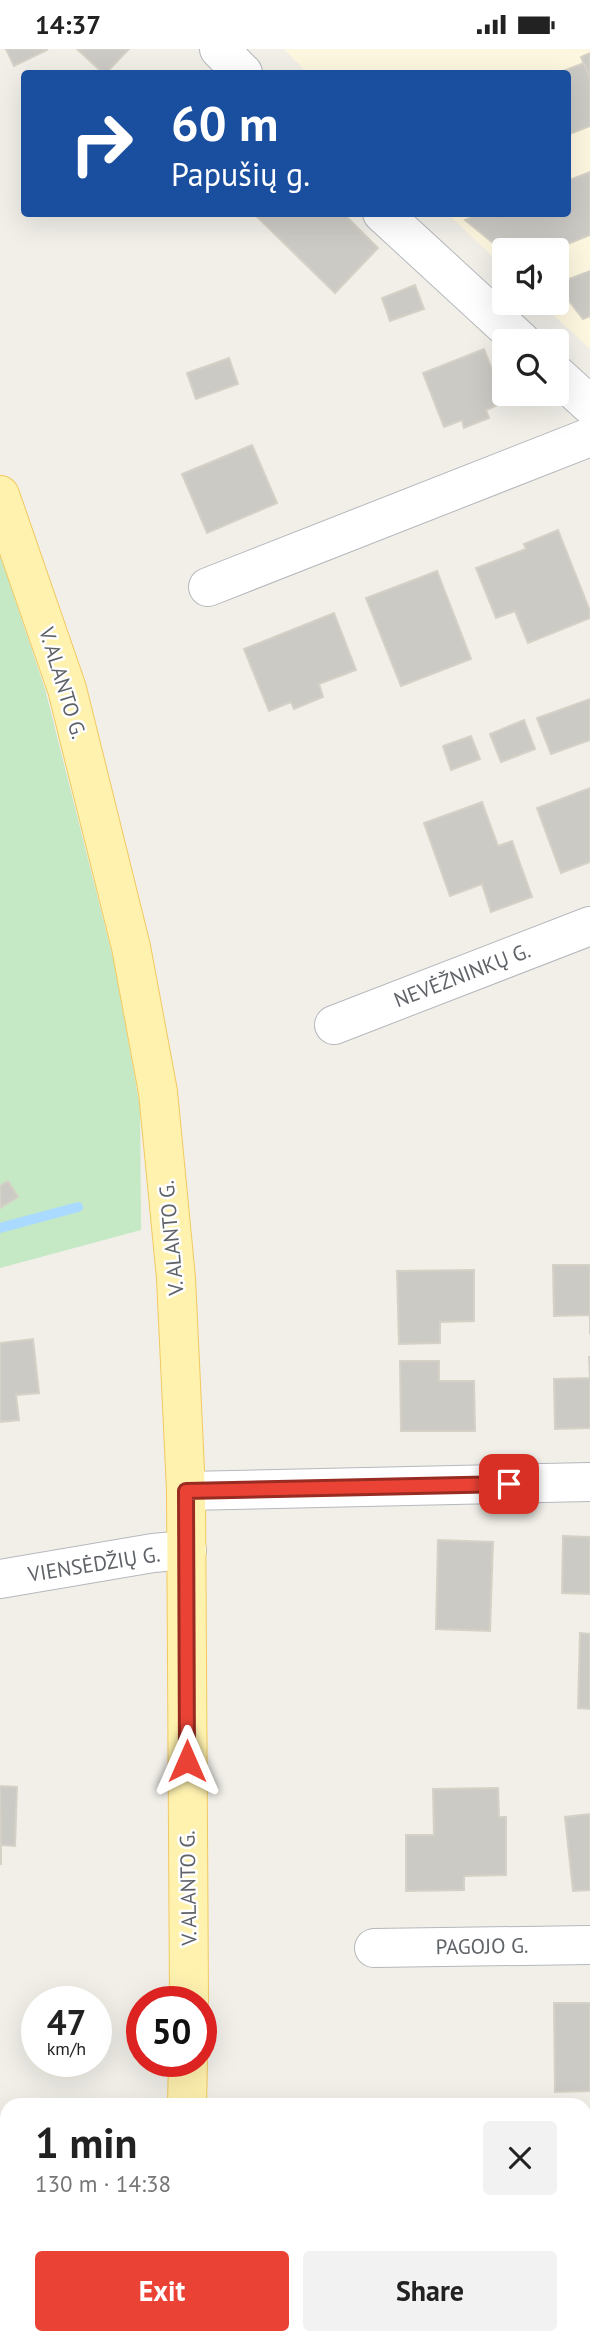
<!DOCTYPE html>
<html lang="en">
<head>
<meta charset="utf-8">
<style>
	:root { --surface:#fff; --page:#f2f2f2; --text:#222; --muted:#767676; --accent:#ea4335 }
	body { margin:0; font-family:"PT Sans",sans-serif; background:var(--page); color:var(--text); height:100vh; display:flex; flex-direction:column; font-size:26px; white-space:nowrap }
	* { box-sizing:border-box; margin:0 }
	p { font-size:23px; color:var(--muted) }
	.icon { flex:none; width:38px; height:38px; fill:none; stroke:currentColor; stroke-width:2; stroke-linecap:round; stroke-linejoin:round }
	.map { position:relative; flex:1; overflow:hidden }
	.details { position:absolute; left:0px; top:2049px; width:592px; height:247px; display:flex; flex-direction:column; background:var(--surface); border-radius:21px 21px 0 0; box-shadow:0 7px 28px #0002 }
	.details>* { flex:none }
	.guide { position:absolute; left:21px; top:21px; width:550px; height:147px; border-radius:7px; box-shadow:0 7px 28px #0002; background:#1a4fa0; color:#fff; overflow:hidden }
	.tools { position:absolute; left:492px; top:189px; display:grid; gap:14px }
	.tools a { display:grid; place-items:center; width:77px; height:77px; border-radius:7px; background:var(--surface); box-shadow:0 7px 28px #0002; font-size:35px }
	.speed { position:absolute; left:21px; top:1937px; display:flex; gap:14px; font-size:35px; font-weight:700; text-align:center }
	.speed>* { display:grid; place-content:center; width:91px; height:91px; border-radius:50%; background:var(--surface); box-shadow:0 7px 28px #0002; line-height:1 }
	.speed small { font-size:18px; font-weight:400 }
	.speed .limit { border:10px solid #d22; background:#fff; color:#111 }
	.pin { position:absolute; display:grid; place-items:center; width:60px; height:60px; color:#fff; margin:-30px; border-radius:14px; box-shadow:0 4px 10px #0006 }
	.me { position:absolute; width:77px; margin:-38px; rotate:0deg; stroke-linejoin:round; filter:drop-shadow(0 0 5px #0008) }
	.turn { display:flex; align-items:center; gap:24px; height:147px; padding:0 35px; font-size:32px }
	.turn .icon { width:91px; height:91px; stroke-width:2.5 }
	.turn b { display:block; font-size:49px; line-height:60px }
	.round { display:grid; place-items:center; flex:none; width:74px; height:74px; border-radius:7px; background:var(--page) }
	.headline { display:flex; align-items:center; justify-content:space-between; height:119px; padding:0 35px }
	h1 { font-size:42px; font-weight:700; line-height:52px }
	.action { display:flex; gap:14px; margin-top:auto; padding:14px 35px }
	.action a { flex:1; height:80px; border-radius:7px; background:var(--accent); color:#fff; font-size:28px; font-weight:700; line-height:80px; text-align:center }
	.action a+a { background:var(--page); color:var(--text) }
	.status { display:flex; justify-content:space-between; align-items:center; height:49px; padding:0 35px; background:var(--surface); direction:ltr }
	.status svg { height:19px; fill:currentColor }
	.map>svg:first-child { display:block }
</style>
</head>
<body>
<div class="status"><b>14:37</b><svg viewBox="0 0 49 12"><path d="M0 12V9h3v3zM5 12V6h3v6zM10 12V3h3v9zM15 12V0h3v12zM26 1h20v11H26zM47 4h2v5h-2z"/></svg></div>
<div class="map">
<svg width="590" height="2295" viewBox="0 0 590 2295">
	<rect width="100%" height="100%" fill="#f1efe8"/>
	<path fill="#fef7e0" d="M284,0H590V300L541,254H556V201H504V218L448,165L567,164V24H307Z"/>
	<path fill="#c5e8c5" d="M0,506L45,640L114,913L140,1058L141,1181L0,1219Z"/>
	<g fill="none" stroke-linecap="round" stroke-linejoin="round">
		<path stroke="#aadaff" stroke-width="10" d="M0,1179L78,1158"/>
	</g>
	<path fill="#cccac5" stroke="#d6d1c6" stroke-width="2" d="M6,0H46L47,1L14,17Z
		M77,0H129L106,24H103Z
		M590,4V29L581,8Z
		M584,14L590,29V77L567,86V24H558Z
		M590,123V186L553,201H504V203L465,171L482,164H567V132Z
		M253,164H343L378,199L335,244Z
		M590,222V267L583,270L556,235Z
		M415,236L424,260L390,272L382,249Z
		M484,300L505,353L486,361L489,369L464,379L462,371L444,378L423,324Z
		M229,309L238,335L196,350L187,324Z
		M252,396L277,454L207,484L182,425Z
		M558,481L590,562V569L528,594L515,562L496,569L476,519L526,500L524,495Z
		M437,522L471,610L401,637L366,549Z
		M334,564L356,621L319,635L323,648L294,660L291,653L269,662L244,600Z
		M590,650V691L551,705L537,669Z
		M524,671L535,700L501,713L490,685Z
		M471,687L480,710L451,721L443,697Z
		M590,739V813L561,824L537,759Z
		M482,753L498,797L512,792L532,848L491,863L482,835L450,847L424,774Z
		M8,1132L18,1148L0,1159V1137Z
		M553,1216H590V1285V1266L554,1267Z
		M474,1221V1272L440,1273V1294L399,1295L397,1222Z
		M33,1290L39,1344L16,1346L19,1371L0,1373V1294Z
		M589,1308H590V1379L555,1380L554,1330L590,1329Z
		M400,1312H439V1332H474L475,1382H401Z
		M563,1487L590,1488V1545L562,1544Z
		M438,1491L493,1493L490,1582L436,1580Z
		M580,1584L590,1585V1660L578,1659Z
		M0,1737L17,1738L15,1797L1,1796V1816Z
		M498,1739L499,1768H506V1826L464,1827V1841L406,1842V1786H434L433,1740Z
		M590,1765V1841L573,1842L565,1768Z
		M554,1954H590V2042L555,2043Z
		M584,2190H590V2295H551V2289H584Z
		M432,2289H505L506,2295H432Z"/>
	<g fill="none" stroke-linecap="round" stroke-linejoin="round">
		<g stroke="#b5b8bc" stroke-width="40">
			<path id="minor" d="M219,0L243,24
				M382,164L521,292
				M556,325L590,356
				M208,538L590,388
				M334,976L590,877
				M186,1442L590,1433
				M0,1530L153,1504L187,1501
				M374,1899L590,1896"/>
		</g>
		<g stroke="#f2c960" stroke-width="40">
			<path id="major" d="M0,446L67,640L131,898L158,1043L176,1229L186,1442L189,1953
				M187,2056L188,2012
				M184,2295V2289"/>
		</g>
		<use href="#minor" stroke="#fff" stroke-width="38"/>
		<use href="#major" stroke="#fff2af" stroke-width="38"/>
	</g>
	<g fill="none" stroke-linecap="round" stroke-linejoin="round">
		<g stroke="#982c22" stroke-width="18">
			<path id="route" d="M187,1712L186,1442L509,1435"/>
		</g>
		<use href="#route" stroke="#ea4335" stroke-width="12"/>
	</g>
	<g text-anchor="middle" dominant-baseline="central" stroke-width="5" stroke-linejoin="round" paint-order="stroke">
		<g font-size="21" fill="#5f6368" stroke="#fff">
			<text transform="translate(63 634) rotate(73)">V. ALANTO G.</text>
			<text transform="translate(462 926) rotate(-21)">NEVĖŽNINKŲ G.</text>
			<text transform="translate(171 1189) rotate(-95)">V. ALANTO G.</text>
			<text transform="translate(94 1515) rotate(-9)">VIENSĖDŽIŲ G.</text>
			<text transform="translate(188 1839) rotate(-91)">V. ALANTO G.</text>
			<text transform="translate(482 1897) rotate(-1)">PAGOJO G.</text>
		</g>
	</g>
</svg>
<div class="tools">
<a><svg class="icon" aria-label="sound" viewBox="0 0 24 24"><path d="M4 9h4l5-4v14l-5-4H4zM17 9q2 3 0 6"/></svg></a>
<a><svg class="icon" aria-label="search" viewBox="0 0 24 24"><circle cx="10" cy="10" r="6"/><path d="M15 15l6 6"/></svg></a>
</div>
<div class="speed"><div>47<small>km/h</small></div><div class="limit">50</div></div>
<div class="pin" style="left:509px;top:1435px;background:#d93025"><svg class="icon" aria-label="arrive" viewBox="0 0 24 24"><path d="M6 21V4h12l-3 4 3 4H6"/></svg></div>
<svg class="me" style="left:187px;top:1712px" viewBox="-20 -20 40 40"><path d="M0-17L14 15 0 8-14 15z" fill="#ea4335" stroke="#fff" stroke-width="4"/></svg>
<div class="guide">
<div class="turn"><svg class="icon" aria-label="right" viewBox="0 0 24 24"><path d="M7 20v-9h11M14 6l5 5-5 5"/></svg><div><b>60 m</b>Papušių g.</div></div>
</div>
<section class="details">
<div class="headline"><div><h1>1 min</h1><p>130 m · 14:38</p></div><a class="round"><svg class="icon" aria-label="close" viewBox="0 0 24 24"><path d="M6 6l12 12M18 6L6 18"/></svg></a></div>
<div class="action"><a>Exit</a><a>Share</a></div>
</section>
</div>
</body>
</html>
